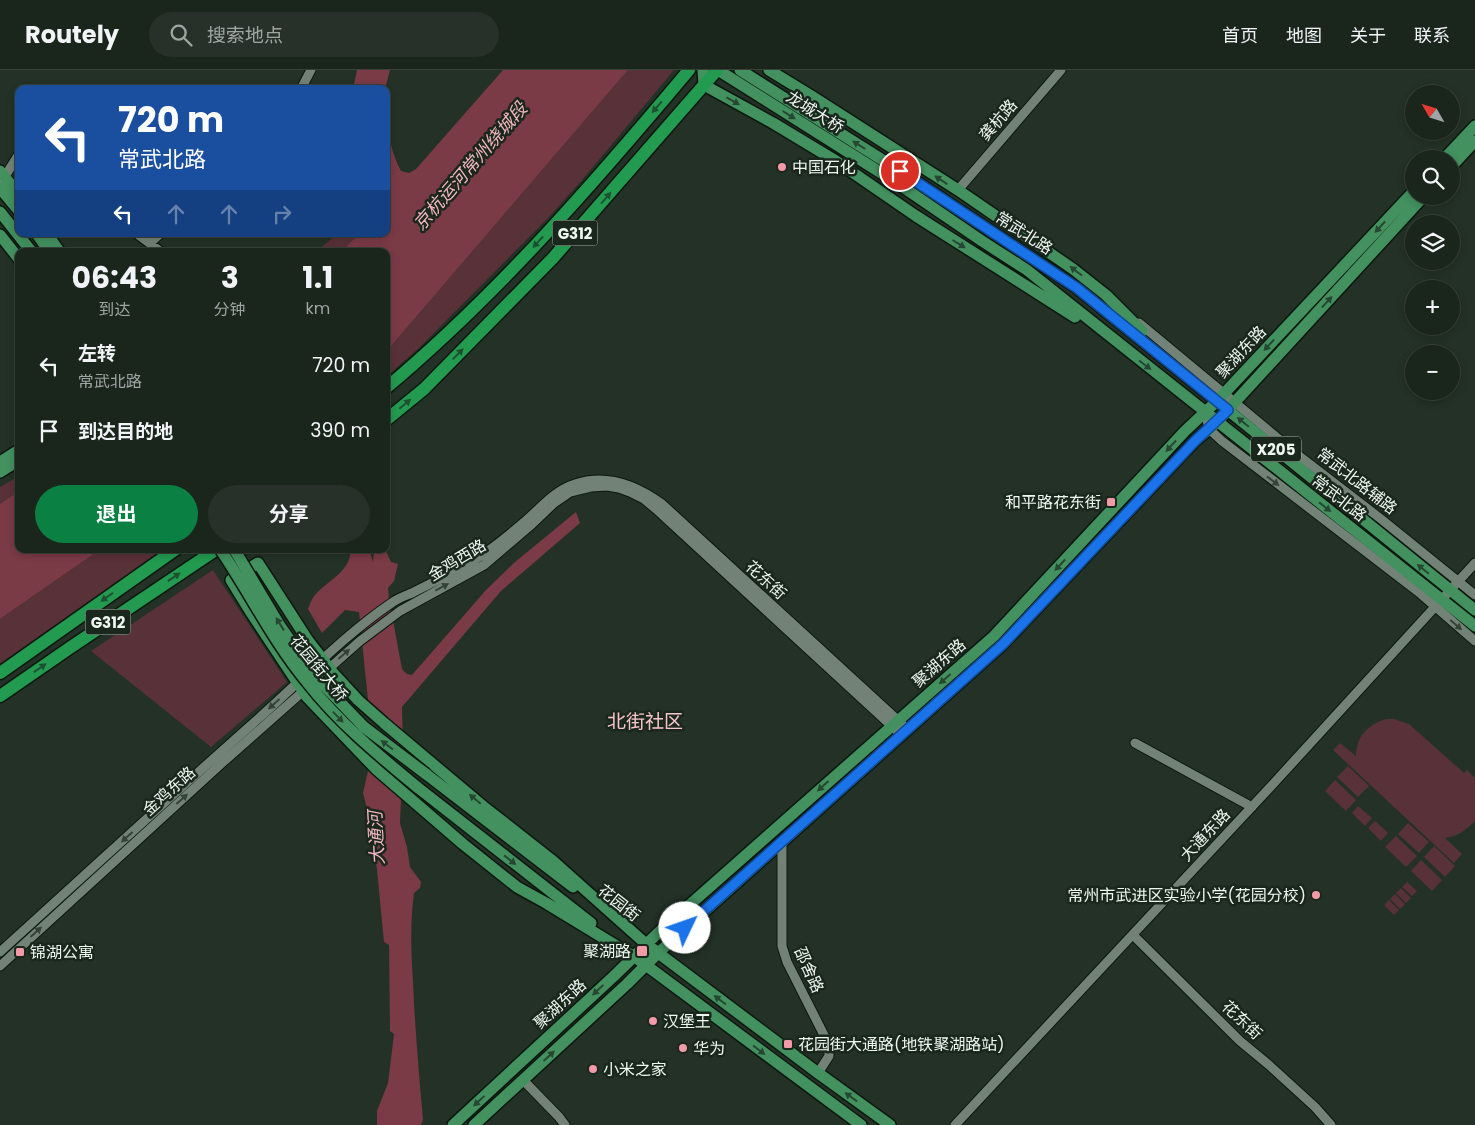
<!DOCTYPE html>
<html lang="zh">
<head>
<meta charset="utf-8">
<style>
	:root { --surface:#1a251c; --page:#273129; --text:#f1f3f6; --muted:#9fa5a3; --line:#38423b; --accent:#0b8043 }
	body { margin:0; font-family:Poppins,"Noto Sans SC",sans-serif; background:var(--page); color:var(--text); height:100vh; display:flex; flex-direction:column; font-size:19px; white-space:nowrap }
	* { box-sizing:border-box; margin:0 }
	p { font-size:16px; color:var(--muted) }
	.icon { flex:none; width:28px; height:28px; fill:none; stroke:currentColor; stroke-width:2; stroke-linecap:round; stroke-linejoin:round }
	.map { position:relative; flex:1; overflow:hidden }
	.sheet { position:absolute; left:15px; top:178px; width:375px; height:305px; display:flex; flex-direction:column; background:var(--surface); border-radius:10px; box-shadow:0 2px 8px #0003,0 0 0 1px var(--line) }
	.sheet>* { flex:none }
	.banner { position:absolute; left:15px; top:15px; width:375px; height:152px; border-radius:10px; box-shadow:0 2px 8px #0003,0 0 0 1px var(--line); background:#1a4fa0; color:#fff; overflow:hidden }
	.needle { width:32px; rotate:309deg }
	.buttons { position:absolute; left:1405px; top:15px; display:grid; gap:10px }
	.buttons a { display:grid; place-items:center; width:55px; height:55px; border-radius:50%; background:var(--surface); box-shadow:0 2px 8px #0003,0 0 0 1px var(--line); font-size:25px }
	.pin { position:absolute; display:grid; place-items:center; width:42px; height:42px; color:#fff; margin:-21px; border:2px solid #fff; border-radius:50%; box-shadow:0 1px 5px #0007 }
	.me { position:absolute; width:55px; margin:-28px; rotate:48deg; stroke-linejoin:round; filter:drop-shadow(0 0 4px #0008) }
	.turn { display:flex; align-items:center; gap:18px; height:105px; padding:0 20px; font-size:22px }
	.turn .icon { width:65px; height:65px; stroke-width:2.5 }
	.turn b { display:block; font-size:35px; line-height:42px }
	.lanes { display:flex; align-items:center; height:48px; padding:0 20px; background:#0003; justify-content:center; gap:25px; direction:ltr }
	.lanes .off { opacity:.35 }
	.eta { display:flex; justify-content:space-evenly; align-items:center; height:85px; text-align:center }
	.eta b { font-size:30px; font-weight:700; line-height:35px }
	.action { display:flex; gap:10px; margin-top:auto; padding:10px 20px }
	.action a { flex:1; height:58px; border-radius:30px; background:var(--accent); color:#fff; font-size:20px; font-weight:700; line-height:58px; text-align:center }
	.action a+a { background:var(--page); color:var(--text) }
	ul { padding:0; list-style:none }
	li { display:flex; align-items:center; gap:15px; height:65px; padding:0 20px }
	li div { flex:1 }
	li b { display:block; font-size:19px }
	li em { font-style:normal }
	header { display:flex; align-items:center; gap:30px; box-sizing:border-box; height:70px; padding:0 25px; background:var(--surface); border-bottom:1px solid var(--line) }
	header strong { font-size:24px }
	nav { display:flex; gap:28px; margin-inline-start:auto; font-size:18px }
	.search { width:350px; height:45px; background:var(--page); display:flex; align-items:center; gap:12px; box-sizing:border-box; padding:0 18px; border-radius:28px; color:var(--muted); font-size:19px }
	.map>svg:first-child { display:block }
</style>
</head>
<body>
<header>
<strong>Routely</strong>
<div class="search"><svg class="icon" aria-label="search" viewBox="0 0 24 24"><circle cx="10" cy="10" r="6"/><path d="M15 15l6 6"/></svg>搜索地点</div>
<nav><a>首页</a><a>地图</a><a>关于</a><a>联系</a></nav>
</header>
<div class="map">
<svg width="1475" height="1055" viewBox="0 0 1475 1055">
	<rect width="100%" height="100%" fill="#233126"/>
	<path fill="#593138" d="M628,0H674L582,110L548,148L420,277L386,307V282Z
		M337,164H359L342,181H317Z
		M19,406V421L0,434V417Z
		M101,479H166L0,595V549Z
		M213,500L287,612L211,677L91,581Z
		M1386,649H1394L1409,654L1464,703L1467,700L1475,708V751C1465,761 1458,766 1445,768L1462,784L1454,793L1333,680L1340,673L1356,686C1356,667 1367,655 1386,649Z
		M1348,696L1369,716L1358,727L1337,707Z
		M1335,710L1356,730L1346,741L1325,721Z
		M1358,736L1372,748L1365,756L1352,743Z
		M1375,751L1388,763L1381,771L1368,758Z
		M1408,753L1429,772L1419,783L1398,764Z
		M1396,766L1417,786L1406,797L1385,777Z
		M1434,776L1455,796L1445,807L1424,787Z
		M1421,790L1442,810L1432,821L1411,801Z
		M1407,812L1417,821L1412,826L1402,817Z
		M1401,818L1411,828L1406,833L1396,823Z
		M1395,824L1405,834L1400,839L1390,829Z
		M1389,830L1399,840L1394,845L1384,835Z"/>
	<path fill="#7a3a46" d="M357,0H390L385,19H353Z
		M503,0H628L386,282V181H342L359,164H386V48C389,66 392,85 401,101L409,103L416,99Z
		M19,421V479H101L0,549V434Z
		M576,442L580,453L501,521L402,637L403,679L400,753L407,777L410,797L421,812L420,818L414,823C410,853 411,882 413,912C415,958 419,1004 423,1050L421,1055H377V1041L388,1013L394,964L390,961L389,875L384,872L377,800L369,746L363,723L373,679L359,542L345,540L322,563L308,539C310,534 312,528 315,525C327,511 353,500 350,479H369L373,492L374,479H385L391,492L398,494L394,511L388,518L389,529L402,599L407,604L412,605L486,520L515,492Z"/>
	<path fill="#233126" d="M367,645L406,682L404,725L367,692L370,679Z"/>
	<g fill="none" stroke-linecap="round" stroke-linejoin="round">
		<g stroke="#0c180f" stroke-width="11">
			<path id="minor" d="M301,19L311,0
				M2,111L19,84
				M958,120L1061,0
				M137,164L160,181
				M150,173L160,164
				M1139,253L1298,385L1381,449L1475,525
				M1205,341L1209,359L1222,371L1421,524L1475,571
				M1135,673L1252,737
				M782,771V876L787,892L829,975V986L818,1003
				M1133,865L1240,971L1269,995L1315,1037L1331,1055
				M0,882C86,804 172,725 259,648C303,609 344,565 393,532C399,528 405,526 412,523C435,511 460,500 482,485C496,476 509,465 522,454C539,440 553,421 575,414C607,403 636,415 662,434L902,654
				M0,896L222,693L360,571L400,541L484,495L532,454L554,433L570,422L591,417L607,416L619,418L630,422L644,429L656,439L896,660
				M523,1010L559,1047L565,1055
				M955,1055L1274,713L1475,493"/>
		</g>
		<g stroke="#0c180f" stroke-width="14">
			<path id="major" d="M703,0L704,15L773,53L836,91L916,146L1075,247
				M718,0L894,111L982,171L1027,200L1475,556
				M740,0L900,101L1077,218L1475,540
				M769,0L813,27L958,120L1073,199L1106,225L1142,261
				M1444,89L1475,56
				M1451,97L1475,71
				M0,101L19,125
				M0,118L19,141
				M0,142L31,181
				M37,164L49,181
				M47,164L59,181
				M0,165L19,189
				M0,392L19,380
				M0,402L19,390
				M426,704L573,817
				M417,717L591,853
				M653,879L818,1003L890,1055
				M633,886L546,833L517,817L463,774L376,699L307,627L252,544L231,510L258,493L307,569L334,604L358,630L384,653L484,737L553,791L646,874
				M639,890L861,1055
				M453,1055L614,906L660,861L994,566L1185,361L1217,331L1414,121
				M474,1055L627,914L658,883L1003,574L1195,371L1217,352L1235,332L1424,126"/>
		</g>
		<g stroke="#0c180f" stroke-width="15">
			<path id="highway" d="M386,318C498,224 595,112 689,0
				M386,350L424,319L553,188L717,0
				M0,603L176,479
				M0,626L71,577L217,479"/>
		</g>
		<use href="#minor" stroke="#738276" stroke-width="9"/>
		<use href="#major" stroke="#42915f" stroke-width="11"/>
		<use href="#highway" stroke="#229b50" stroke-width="12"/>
		<g stroke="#0c180f" stroke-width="14" stroke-linecap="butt">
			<path id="major-bridge" d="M220,479C250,523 273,571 307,612C339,653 377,684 417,717
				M234,479L280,556L314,605L364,657L426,704"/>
		</g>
		<use href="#major-bridge" stroke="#42915f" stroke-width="11"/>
	</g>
	<defs><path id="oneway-solid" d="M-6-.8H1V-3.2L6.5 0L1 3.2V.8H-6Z" transform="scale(1.25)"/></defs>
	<g fill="#264731">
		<use href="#oneway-solid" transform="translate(733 31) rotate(29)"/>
		<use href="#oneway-solid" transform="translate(789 45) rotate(32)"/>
		<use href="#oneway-solid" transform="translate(859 75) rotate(-148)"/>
		<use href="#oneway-solid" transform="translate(941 110) rotate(-147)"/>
		<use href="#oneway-solid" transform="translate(1380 157) rotate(133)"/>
		<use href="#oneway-solid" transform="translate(959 174) rotate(32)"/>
		<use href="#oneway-solid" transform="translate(1076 201) rotate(-143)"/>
		<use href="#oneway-solid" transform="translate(1327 232) rotate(-47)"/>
		<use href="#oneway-solid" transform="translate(1269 275) rotate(133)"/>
		<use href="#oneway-solid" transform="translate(1145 295) rotate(37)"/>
		<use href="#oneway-solid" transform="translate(1243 352) rotate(-141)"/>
		<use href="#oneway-solid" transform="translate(1171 376) rotate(133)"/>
		<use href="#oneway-solid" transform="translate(1325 437) rotate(38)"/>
		<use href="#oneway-solid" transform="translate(1060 495) rotate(133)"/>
		<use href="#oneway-solid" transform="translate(1423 499) rotate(-141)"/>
		<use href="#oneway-solid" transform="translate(280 554) rotate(-122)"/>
		<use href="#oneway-solid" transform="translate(945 609) rotate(139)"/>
		<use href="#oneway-solid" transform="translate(338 647) rotate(46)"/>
		<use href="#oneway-solid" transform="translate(387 675) rotate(-143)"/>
		<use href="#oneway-solid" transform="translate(823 716) rotate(138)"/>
		<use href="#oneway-solid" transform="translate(475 729) rotate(-140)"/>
		<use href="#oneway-solid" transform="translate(510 790) rotate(38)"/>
		<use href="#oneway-solid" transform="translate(598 920) rotate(137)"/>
		<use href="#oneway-solid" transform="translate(720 930) rotate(-143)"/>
		<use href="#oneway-solid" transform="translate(759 980) rotate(37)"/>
		<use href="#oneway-solid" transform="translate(549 986) rotate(-43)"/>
		<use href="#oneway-solid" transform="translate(851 1027) rotate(-144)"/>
		<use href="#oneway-solid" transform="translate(479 1031) rotate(137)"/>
	</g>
	<g fill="#1d502f">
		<use href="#oneway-solid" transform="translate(657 37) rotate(131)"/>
		<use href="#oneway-solid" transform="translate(606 128) rotate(-49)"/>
		<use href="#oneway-solid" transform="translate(538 172) rotate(133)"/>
		<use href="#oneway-solid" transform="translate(458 284) rotate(-46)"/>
		<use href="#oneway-solid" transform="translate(405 334) rotate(-40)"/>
		<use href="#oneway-solid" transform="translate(174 507) rotate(-34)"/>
		<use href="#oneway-solid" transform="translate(107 527) rotate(145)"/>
		<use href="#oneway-solid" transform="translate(40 598) rotate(-35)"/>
	</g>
	<g fill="#354238">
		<use href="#oneway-solid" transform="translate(1273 411) rotate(37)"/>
		<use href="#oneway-solid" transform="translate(442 517) rotate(-28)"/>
		<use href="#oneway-solid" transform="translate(1456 555) rotate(41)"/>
		<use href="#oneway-solid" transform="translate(344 584) rotate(-41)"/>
		<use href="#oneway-solid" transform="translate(274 634) rotate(138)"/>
		<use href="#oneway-solid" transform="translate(182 729) rotate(-42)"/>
		<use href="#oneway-solid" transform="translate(127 767) rotate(138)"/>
		<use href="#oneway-solid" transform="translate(36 862) rotate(-42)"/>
	</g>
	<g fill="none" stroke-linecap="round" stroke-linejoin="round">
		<g stroke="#114b97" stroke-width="12">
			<path id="route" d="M685,858L1003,574L1195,371L1228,340L1077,218L900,101"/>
		</g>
		<use href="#route" stroke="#1a73e8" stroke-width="9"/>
	</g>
	<g fill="#f39aa9" stroke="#1a271d" stroke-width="2">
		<circle cx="782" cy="97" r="5"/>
		<rect x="1106" y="427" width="10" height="10" rx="2.5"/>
		<circle cx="1316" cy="825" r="5"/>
		<rect x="636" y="875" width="12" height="12" rx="2.5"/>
		<rect x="15" y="877" width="10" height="10" rx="2.5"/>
		<circle cx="653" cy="951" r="5"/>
		<rect x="783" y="969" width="10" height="10" rx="2.5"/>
		<circle cx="683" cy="978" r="5"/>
		<circle cx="593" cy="999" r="5"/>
	</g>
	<g text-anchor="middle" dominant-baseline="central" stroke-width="5" stroke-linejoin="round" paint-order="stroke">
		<g fill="#1a271d" stroke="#aeb8b0" stroke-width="1">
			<rect x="552.5" y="150.5" width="45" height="25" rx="4"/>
			<rect x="1251" y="366.5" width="50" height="25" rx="4"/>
			<rect x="85.5" y="539.5" width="45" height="25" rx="4"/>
		</g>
		<g font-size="15" font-weight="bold" fill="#edf6ef">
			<text x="575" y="163">G312</text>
			<text x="1276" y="379">X205</text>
			<text x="108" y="552">G312</text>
		</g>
		<g font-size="16" fill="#edf6ef" stroke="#1a271d">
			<text transform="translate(815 42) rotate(32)">龙城大桥</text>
			<text transform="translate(998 50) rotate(-49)">龚杭路</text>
			<text transform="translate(1024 163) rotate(33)">常武北路</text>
			<text transform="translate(1241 282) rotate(-47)">聚湖东路</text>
			<text transform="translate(1357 411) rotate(38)">常武北路辅路</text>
			<text transform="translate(1339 428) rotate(38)">常武北路</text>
			<text transform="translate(457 490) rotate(-31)">金鸡西路</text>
			<text transform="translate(766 510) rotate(42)">花东街</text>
			<text transform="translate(939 593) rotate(-41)">聚湖东路</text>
			<text transform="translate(319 598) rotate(51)">花园街大桥</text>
			<text transform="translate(169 721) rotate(-42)">金鸡东路</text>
			<text transform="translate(1205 765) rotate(-47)">大通东路</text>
			<text transform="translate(619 833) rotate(38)">花园街</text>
			<text transform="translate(809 900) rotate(66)">邵舍路</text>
			<text transform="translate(560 934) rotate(-43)">聚湖东路</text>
			<text transform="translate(1242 950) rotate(43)">花东街</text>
		</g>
		<g font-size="16" fill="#edf6ef" stroke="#1a271d" text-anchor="start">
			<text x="792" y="97">中国石化</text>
			<text x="1101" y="432" text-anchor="end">和平路花东街</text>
			<text x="1306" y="825" text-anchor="end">常州市武进区实验小学(花园分校)</text>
			<text x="631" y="881" text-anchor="end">聚湖路</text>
			<text x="30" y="882">锦湖公寓</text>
			<text x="663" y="951">汉堡王</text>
			<text x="798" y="974">花园街大通路(地铁聚湖路站)</text>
			<text x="693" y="978">华为</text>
			<text x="603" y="999">小米之家</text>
		</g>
		<g font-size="18" font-style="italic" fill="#f3b6bf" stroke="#1a271d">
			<text transform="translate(470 96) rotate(-49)">京杭运河常州绕城段</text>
			<text transform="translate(376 768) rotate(-93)">大通河</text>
		</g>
		<g font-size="19" fill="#f7c3ca" stroke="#1a271d">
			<text x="645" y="651">北街社区</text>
		</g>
	</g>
</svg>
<div class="buttons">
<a><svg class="needle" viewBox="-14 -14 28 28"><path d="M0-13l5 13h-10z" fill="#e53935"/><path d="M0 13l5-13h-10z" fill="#9fa5a3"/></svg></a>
<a><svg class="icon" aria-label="search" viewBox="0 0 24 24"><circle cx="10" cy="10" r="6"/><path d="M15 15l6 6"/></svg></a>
<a><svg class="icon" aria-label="layers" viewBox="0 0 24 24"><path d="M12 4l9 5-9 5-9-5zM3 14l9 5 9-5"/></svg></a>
<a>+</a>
<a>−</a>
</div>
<div class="pin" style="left:900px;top:101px;background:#d93025"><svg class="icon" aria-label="arrive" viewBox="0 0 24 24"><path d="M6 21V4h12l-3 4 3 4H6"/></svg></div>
<svg class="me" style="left:685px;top:858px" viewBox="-20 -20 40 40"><circle r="19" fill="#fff"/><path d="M0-13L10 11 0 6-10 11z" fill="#1a73e8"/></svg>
<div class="banner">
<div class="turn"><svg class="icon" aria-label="left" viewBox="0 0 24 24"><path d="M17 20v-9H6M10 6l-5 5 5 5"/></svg><div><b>720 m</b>常武北路</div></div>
<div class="lanes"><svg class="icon" aria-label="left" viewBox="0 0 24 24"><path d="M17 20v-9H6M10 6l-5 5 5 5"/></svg><svg class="icon off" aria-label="ahead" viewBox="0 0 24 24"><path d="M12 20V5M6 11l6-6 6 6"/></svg><svg class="icon off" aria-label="ahead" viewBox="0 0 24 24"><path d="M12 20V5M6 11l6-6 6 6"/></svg><svg class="icon off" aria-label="right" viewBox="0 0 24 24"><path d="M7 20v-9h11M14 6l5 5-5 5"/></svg></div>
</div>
<section class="sheet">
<div class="eta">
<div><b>06:43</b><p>到达</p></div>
<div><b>3</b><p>分钟</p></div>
<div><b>1.1</b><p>km</p></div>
</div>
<ul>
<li><svg class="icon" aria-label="left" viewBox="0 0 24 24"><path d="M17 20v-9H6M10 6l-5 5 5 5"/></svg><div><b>左转</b><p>常武北路</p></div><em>720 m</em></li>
<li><svg class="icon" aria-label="arrive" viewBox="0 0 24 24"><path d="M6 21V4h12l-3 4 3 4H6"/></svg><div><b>到达目的地</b></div><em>390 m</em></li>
</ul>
<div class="action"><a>退出</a><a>分享</a></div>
</section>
</div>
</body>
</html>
